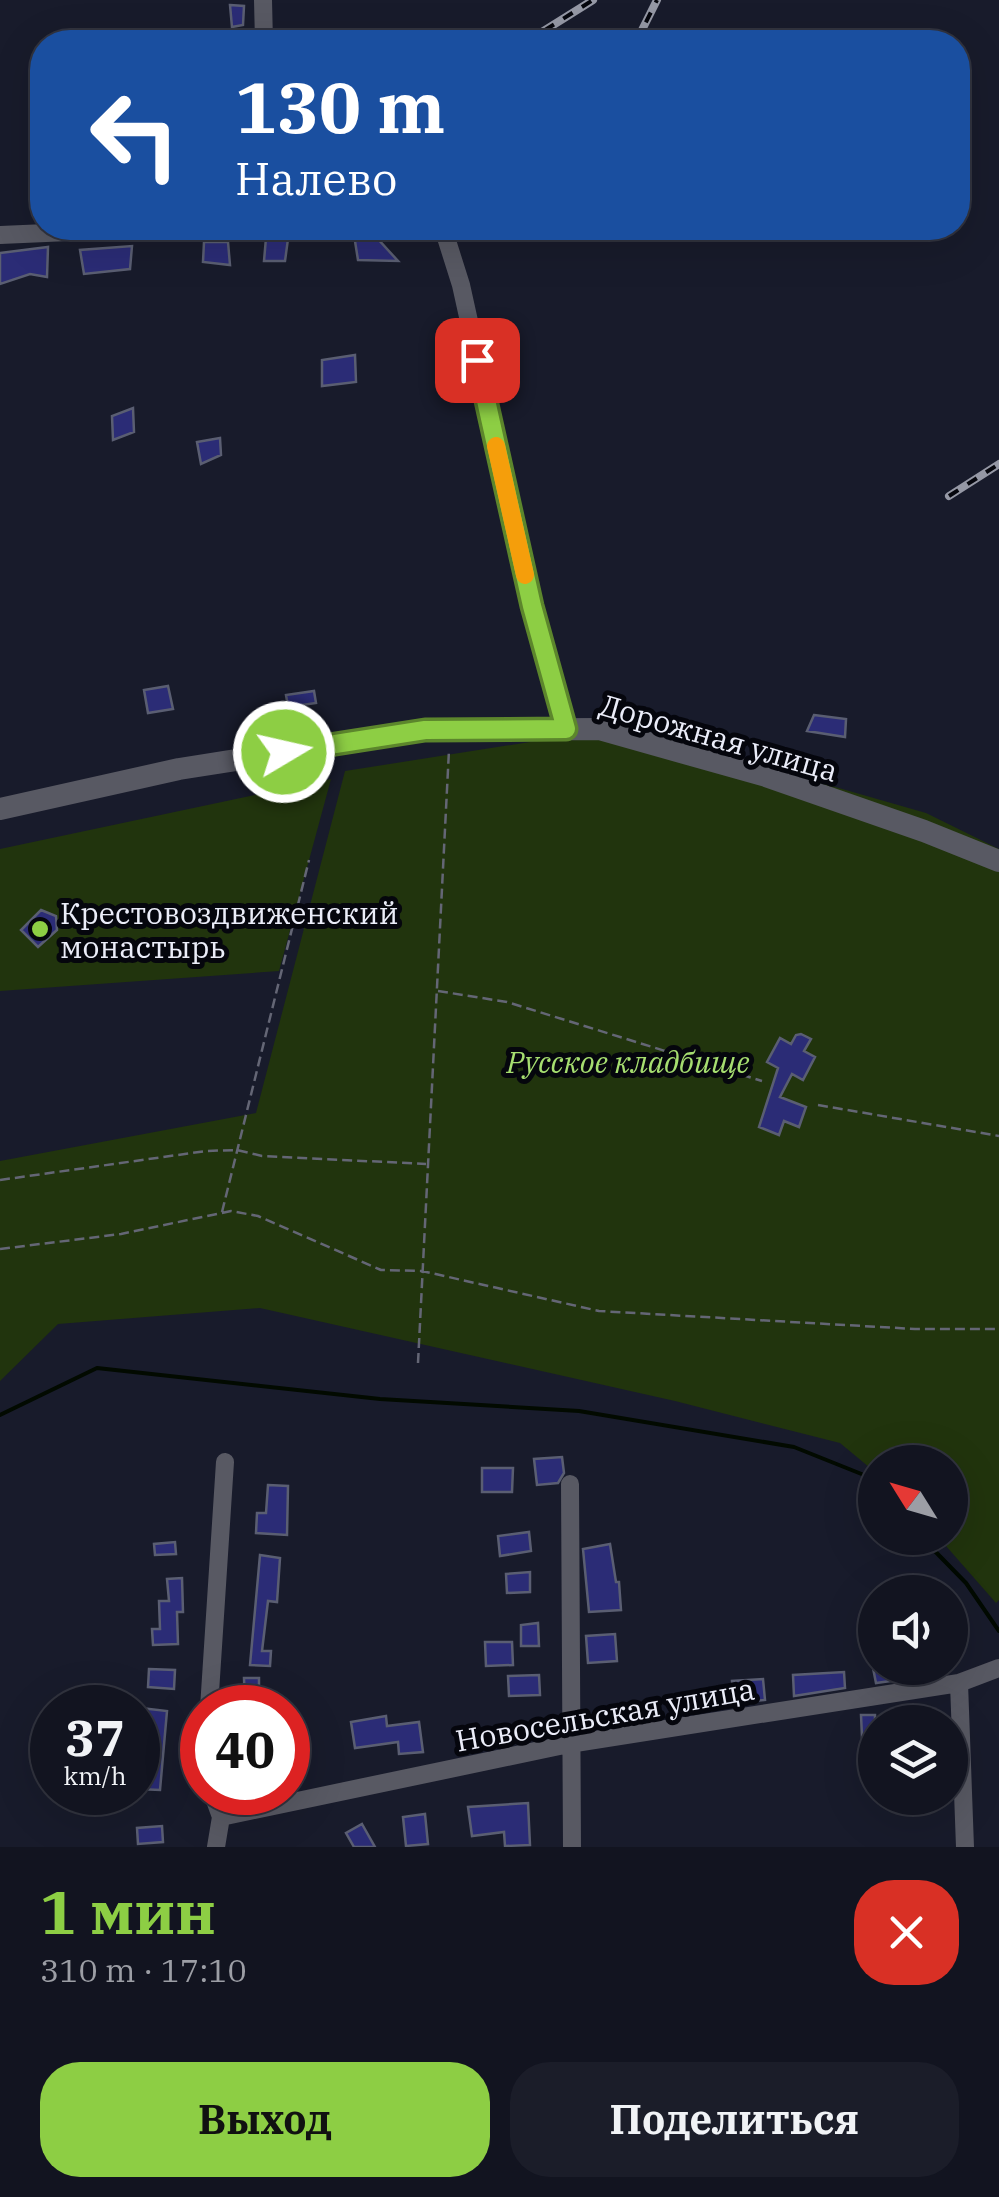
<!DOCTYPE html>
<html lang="ru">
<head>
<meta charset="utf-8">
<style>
	:root { --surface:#121420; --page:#1b1d29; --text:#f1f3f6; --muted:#9c9ea5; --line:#31333e; --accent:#8dce44 }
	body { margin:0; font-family:"IBM Plex Serif",serif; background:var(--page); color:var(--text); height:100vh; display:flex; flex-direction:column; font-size:38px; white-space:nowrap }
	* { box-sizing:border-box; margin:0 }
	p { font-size:32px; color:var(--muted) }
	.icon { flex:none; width:55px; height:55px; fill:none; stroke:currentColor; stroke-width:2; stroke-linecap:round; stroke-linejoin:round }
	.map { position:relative; height:1847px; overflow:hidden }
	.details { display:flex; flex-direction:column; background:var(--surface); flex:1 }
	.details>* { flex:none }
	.hud { position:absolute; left:30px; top:30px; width:940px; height:210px; border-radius:40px; box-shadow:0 10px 40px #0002,0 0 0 2px var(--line); background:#1a4fa0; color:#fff; overflow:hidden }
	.needle { width:65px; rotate:307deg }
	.tools { position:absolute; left:858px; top:1445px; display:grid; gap:20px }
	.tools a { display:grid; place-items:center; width:110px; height:110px; border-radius:50%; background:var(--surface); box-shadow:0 10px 40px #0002,0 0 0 2px var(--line); font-size:50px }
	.speed { position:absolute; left:30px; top:1685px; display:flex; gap:20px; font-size:50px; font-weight:700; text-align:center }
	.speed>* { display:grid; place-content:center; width:130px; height:130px; border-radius:50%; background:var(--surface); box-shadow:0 10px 40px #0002,0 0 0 2px var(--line); line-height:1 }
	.speed small { font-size:25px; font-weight:400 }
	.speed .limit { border:15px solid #d22; background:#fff; color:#111 }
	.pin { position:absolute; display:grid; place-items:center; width:85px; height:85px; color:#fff; margin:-42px; border-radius:20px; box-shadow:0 5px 15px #0006 }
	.me { position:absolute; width:110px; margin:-55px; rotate:81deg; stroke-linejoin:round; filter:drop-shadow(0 0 8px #0008) }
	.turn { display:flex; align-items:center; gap:35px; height:210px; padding:0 40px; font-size:45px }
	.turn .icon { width:130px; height:130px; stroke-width:2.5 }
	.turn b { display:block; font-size:70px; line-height:85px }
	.round { display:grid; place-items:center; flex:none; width:105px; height:105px; border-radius:40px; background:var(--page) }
	.overview { display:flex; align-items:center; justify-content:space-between; height:170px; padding:0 40px }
	h1 { font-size:60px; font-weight:700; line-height:75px; color:var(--accent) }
	.primary-button { display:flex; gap:20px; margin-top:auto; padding:20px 40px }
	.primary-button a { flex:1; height:115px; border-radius:40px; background:var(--accent); color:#111; font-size:40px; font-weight:700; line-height:115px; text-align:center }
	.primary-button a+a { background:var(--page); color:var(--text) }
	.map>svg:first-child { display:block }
</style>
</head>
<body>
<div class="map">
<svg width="999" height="1847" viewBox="0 0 999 1847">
	<rect width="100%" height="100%" fill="#181b2b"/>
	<path fill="#21340d" d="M600,731L696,747L926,813L999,849V1600L996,1603L939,1538H950V1462H875V1472L840,1443L675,1401L260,1308L58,1324L0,1381V1161L256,1113L345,771Z
		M331,779L279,971L0,991V849Z"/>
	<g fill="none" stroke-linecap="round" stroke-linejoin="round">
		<path stroke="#020a00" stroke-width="4" d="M0,1415L97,1368L380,1399L579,1411L794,1447L864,1475L875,1487
			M922,1538L966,1583L999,1631"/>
	</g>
	<path fill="#2b2c76" stroke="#5a5e72" stroke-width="2.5" d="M230,5L244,6L243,25L232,27Z
		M354,235L376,237L398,261L358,260Z
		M266,238L288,239L285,261H264Z
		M204,242H228L230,265L203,262Z
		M132,246L130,269L84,274L80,250Z
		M48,247L47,277L30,274L0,284V253Z
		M355,355L356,382L322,386V360Z
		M133,408L134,432L113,440L112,416Z
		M220,438L221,455L201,464L197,442Z
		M168,686L173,709L148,713L144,690Z
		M314,691L316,703L288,707L286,695Z
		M814,715L846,719L845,737L807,731Z
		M41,910L56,916L57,930L38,947L21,930Z
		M801,1034L811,1039L804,1051L815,1057L803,1080L792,1074L780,1097L806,1107L799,1127L784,1121L779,1135L759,1127L778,1068L767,1062L780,1038L791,1044L796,1035Z
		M562,1457L564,1473L558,1483L537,1485L534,1459Z
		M482,1468H513L512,1492H482Z
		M268,1485L288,1486L287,1535L256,1533L257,1513H266Z
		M529,1532L531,1551L500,1556L498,1536Z
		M175,1542L176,1554L155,1555L154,1544Z
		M610,1544L616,1582H619L621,1610L589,1612L583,1549Z
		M260,1555L280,1558L277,1602L268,1601L262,1651H271L270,1666L250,1665Z
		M530,1572V1592L507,1593L506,1574Z
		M182,1578L183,1612H177L178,1644L153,1645L152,1629H160L159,1601H169L167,1579Z
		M538,1623L539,1646H521V1625Z
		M615,1634L617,1661L588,1663L586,1636Z
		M485,1642H512L513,1665L486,1666Z
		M873,1668H917L919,1677L876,1683Z
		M149,1669L175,1670L174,1689L148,1687Z
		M844,1672L845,1688L794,1696L793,1675Z
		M539,1675L540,1695L509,1696L508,1676Z
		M244,1678H259V1708H245Z
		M763,1679L765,1700L734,1703L732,1681Z
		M141,1708L167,1711L160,1790L138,1789V1759H144L146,1731L138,1730Z
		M861,1715H875V1736L862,1737Z
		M386,1716L387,1726L419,1722L423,1752L399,1754L398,1742L355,1748L351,1722Z
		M528,1803L530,1845L505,1846L504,1832L472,1836L468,1807Z
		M425,1814L428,1844L406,1846L403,1817Z
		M362,1824L375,1847H354L346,1833Z
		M162,1826L163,1842L138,1844L137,1828Z"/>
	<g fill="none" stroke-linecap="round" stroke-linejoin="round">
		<path stroke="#646675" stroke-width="2.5" stroke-dasharray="10 5" stroke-linecap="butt" d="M438,991L507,1002L762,1081
			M818,1105L999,1136
			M0,1180L206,1151L237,1150L262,1156L426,1164
			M222,1212L309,860
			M0,1249L121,1234L231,1211L258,1216L381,1270L422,1271L599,1311L915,1329H999
			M418,1363L449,750"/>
		<path stroke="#585963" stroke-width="18" d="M263,0L264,42
			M443,228L461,285L532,606L565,729
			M0,235L161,228
			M570,1484L572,1847
			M959,1683L965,1847
			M209,1708L225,1462
			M212,1792L221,1817L216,1847
			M221,1817L569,1744L959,1683L999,1668"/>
		<path stroke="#585963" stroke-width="22" d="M0,809L179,769L425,730L599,729L766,776L924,831L999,861"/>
		<g stroke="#9598a5" stroke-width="8">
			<path id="rail" d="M526,42L593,0
				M636,42L657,0
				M949,496L999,464"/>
		</g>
		<use href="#rail" stroke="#05060d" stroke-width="4" stroke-dasharray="11" stroke-linecap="butt"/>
	</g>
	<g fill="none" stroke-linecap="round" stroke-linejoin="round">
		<g stroke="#5c862c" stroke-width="25">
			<path id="route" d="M284,752L425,730L566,729L532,606L477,360"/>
		</g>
		<use href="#route" stroke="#8dce44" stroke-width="18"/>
		<path stroke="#f59e0b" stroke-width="18" d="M496,446L525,575"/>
	</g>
	<circle fill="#8dce44" stroke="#05060d" stroke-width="4" cx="40" cy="929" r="10"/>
	<g text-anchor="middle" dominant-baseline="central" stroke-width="10" stroke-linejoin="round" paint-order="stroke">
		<g font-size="30" fill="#ebedf9" stroke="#05060d">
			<text transform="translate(719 737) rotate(16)">Дорожная улица</text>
			<text transform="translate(605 1714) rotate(-10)">Новосельская улица</text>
		</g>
		<g font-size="30" fill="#ebedf9" stroke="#05060d" text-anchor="start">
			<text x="60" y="912">Крестовоздвиженский<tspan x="60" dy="34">монастырь</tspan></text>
		</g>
		<g font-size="30" font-style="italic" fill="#a6de70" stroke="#05060d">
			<text x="628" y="1061">Русское кладбище</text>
		</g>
	</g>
</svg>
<div class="tools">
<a><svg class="needle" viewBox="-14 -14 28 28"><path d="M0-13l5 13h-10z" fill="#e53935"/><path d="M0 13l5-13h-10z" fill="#9c9ea5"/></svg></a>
<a><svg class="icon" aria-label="sound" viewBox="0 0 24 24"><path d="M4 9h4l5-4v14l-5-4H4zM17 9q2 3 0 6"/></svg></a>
<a><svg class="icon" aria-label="layers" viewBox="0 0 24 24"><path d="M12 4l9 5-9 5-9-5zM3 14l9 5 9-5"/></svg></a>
</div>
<div class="speed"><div>37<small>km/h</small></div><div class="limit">40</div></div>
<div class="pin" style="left:477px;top:360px;background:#d93025"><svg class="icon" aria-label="arrive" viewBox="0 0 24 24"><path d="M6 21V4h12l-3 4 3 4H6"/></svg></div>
<svg class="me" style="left:284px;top:752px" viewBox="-20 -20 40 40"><circle r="17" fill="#8dce44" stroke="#fff" stroke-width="3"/><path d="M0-11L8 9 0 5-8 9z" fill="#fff"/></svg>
<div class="hud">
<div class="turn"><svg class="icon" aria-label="left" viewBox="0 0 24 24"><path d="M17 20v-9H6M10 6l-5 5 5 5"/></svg><div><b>130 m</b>Налево</div></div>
</div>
</div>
<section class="details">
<div class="overview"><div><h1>1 мин</h1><p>310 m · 17:10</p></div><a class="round" style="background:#d93025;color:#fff"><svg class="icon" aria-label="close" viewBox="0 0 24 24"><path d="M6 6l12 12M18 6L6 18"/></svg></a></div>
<div class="primary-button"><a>Выход</a><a>Поделиться</a></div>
</section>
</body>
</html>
